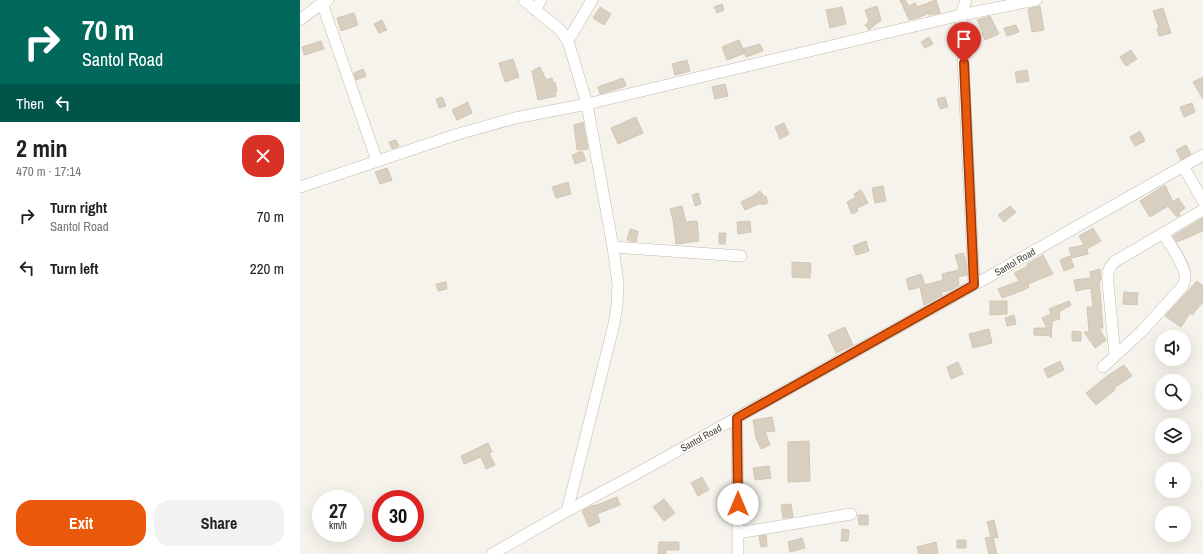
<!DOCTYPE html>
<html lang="en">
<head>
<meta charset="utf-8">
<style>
	:root { --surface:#fff; --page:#f2f2f2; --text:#222; --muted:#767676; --accent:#ea580c }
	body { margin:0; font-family:"Archivo Narrow",sans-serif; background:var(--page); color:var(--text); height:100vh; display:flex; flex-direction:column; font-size:15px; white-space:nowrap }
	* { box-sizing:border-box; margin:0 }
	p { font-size:13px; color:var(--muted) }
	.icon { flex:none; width:22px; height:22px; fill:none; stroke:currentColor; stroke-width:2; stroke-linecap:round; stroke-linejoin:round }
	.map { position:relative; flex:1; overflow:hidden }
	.side { display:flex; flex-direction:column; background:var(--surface); width:300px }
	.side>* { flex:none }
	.top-card { background:#00695c; color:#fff; overflow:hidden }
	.buttons { position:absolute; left:855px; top:330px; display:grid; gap:8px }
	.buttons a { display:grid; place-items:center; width:36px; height:36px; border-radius:50%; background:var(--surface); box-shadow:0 4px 16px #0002; font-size:20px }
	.speed { position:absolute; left:12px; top:490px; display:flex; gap:8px; font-size:20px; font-weight:700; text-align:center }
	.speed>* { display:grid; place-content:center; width:52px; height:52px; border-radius:50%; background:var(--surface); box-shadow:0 4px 16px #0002; line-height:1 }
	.speed small { font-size:10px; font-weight:400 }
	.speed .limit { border:6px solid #d22; background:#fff; color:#111 }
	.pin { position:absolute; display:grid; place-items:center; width:34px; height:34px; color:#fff; margin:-41px -17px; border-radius:50% 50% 50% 0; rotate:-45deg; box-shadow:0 0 4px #0007 }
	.pin .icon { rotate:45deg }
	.me { position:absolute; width:44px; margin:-22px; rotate:0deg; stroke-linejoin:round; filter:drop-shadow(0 0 3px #0008) }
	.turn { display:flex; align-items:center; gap:14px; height:84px; padding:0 16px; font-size:18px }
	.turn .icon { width:52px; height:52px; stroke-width:2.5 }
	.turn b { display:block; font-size:28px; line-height:34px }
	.then { display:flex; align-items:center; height:38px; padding:0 16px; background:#0003; gap:8px; font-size:15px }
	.round { display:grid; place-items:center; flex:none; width:42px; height:42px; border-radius:16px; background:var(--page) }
	.headline { display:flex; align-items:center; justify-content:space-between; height:68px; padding:0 16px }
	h1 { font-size:24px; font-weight:700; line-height:30px }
	.button { display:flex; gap:8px; margin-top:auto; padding:8px 16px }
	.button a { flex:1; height:46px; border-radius:16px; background:var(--accent); color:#fff; font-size:16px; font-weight:700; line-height:46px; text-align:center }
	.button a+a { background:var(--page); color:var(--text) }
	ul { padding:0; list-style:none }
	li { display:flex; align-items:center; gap:12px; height:52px; padding:0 16px }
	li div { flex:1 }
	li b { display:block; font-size:15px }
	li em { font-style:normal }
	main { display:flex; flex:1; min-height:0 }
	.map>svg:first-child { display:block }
</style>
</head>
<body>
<main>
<section class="side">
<div class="top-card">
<div class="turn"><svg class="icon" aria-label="right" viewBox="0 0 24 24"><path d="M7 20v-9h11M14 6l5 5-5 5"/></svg><div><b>70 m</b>Santol Road</div></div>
<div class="then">Then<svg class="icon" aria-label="left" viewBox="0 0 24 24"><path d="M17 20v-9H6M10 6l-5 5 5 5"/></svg></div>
</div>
<div class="headline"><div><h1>2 min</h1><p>470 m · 17:14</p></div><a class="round" style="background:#d93025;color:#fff"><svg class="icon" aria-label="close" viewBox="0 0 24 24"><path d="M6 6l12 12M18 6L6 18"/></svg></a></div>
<ul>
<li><svg class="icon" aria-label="right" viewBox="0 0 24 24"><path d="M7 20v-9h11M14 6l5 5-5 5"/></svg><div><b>Turn right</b><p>Santol Road</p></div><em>70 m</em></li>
<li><svg class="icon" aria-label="left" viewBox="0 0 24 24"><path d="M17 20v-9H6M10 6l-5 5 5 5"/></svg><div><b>Turn left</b></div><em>220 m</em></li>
</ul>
<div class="button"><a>Exit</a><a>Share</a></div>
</section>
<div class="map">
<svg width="903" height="554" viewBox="0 0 903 554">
	<rect width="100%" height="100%" fill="#f6f3ec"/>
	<path fill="#d8cfc1" stroke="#d3c7b4" d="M600,0H605L609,6L615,3L617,7L636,0L640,13L629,15V13L620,17L609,20Z
		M422,4L424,10L417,13L414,7Z
		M577,6L581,20L569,30L565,25L569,21L565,10Z
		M740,6L744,30L732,32L728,9Z
		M300,7L311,14L304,25L293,18Z
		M542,7L546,24L530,28L526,10Z
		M863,8L871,33L859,36L857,29L859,28L853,11Z
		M54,13L58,25L41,31L37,18Z
		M690,16L699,34L685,40L682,33L683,32L677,20Z
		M82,20L87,30L79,33L74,24Z
		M716,25L719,32L707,36L704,28Z
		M629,37L633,44L625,48L621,42Z
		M439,40L445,53L427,60L422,47Z
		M21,41L24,49L4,55L2,47Z
		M460,44L463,51L446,57L443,49Z
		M831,50L837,59L826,66L820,57Z
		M213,59L219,77L205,82L199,63Z
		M387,60L390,71L375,75L372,64Z
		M240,67L246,80L252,78L253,83L255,82L257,91H255L256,96L238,100L232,71Z
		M63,69L66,76L56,80L54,73Z
		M727,70L729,81L717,83L715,72Z
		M903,77V99L893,82Z
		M323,78L326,86L300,94L298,87Z
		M425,84L428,96L415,99L412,87Z
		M142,97L146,106L139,108L136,99Z
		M645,97L648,107L640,109L637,99Z
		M168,102L172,113L157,120L152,110Z
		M892,103L895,112L884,117L880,107Z
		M336,117L343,133L318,144L311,128Z
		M283,122L288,149L277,150L274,125Z
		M484,123L489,134L480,139L475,127Z
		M840,131L845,141L835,146L830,137Z
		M96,140L99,146L92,149L89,142Z
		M886,145L891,154L881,160L876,150Z
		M282,151L286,160L275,164L272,155Z
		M87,168L92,180L80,184L75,172Z
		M268,182L271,194L256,198L252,187Z
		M865,185L873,202L878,198L885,208L879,213L880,215L877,217L868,206L850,217L840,201Z
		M583,186L586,201L575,203L572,188Z
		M561,190L568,203L557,208L558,211L552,214L547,202L556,197L554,194Z
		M460,191L465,197L466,196L468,203L462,205L461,203L445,210L441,202L453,196Z
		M398,193L401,204L395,206L392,195Z
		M382,206L386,222L397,221L399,241L376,244L373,220L370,209Z
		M710,206L716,212L704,222L698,215Z
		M903,218V231L877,242L873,236Z
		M450,221L451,232L438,234L437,222Z
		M793,228L801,241L787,249L788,254L772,258L769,248L784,245L779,236Z
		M330,229L338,231L336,242L327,240Z
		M419,233H426L425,244H419Z
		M566,241L569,251L556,255L553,246Z
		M663,253L666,261L667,275L658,277L659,285L651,290L642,292V295L624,305L620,287L609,290L606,279L621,274L625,285L643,280L642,274L659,270L658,268H659L655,255Z
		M743,255L753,274L728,284L729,287L724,290L702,298L698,289L719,281L714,273L728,266L727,264Z
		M770,256L774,267L764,271L760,260Z
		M492,262L511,263L510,278L492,277Z
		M800,269L801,280L799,281L803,328H799L806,340L795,348L784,332H789L787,307H793L791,288L776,291L774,280L791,278L790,272Z
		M897,281L903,286V302L892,315L890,313L881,327L865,316Z
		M146,282L147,289L138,291L136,284Z
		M824,292L838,293L837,305L823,304Z
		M690,301H707V314L690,315Z
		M769,301L771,305L759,312L760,319L752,321L753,323L752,324L751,338V336L734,335V328H747L742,318L751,314L749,309Z
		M714,315L716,324L707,326L705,318Z
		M545,327L553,345L536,353L528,335Z
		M689,329L692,343L673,348L669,334Z
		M772,331L781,332V341H772Z
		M760,361L764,370L748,378L744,369Z
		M658,362L663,374L651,379L647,367Z
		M824,365L832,376L814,388L815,390L796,405L786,393L807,376Z
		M472,417L475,431L465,432L470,445L461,449L456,438L453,420Z
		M509,441L510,481L488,482V442Z
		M188,443L192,452L189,453L195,465L186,469L181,457L164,464L161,456Z
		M469,466L471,478L455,480L453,468Z
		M402,477L409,490L398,496L391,483Z
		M317,497L320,505L297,514L300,522L289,527L282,511L293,505L294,506Z
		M364,499L375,513L364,521L353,507Z
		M491,504L493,517L483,518L481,505Z
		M558,515H568V525H559Z
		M694,520L698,538L693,537L697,554H689L685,538L691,537L687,522Z
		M542,529L549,530L548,541H541Z
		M466,535L467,546L461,547L459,536Z
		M502,538L505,548L490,552L488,542Z
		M657,540H666V548H657Z
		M359,542H379V550H366V554H358Z
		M636,542L638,553L633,554H619L617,547Z"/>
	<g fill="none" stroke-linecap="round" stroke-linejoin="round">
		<g stroke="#c2bbae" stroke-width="12">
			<path id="minor" d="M224,0L260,30L268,41
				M666,0L661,15L674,285
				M22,3L77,161
				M235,10L241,0
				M0,20L22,3L28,0
				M883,166L903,201
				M0,187L158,134L215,118L287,104L661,15L736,0
				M313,247L441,256
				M815,356L808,283C807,274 808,269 814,262L903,210
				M803,367L842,331L882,287C884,283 886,280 885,275C884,264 869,243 863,233
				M437,418L438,554
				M267,511L314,324L317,305L318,284L313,247L287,104L268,41L292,0
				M438,533L551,514
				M192,554L267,511L336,474L674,285L903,155"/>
		</g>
		<use href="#minor" stroke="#fff" stroke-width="11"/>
	</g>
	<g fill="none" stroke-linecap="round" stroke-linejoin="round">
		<g stroke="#983908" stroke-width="10">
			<path id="route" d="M438,504L437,418L674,285L664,63"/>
		</g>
		<use href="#route" stroke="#ea580c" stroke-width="7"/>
	</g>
	<g text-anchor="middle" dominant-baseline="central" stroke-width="3.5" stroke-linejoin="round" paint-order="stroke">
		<g font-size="10" fill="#4b4439" stroke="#fff">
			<text transform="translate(715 262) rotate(-30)">Santol Road</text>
			<text transform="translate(401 438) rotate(-29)">Santol Road</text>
		</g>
	</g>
</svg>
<div class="buttons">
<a><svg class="icon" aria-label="sound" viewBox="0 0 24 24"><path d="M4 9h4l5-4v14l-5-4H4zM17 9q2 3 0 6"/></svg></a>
<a><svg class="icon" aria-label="search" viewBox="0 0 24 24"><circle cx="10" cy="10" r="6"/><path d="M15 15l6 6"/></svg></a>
<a><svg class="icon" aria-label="layers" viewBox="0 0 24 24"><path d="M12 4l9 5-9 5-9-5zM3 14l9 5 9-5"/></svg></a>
<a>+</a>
<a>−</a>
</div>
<div class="speed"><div>27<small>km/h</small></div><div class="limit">30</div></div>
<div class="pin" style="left:664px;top:63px;background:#d93025"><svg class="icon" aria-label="arrive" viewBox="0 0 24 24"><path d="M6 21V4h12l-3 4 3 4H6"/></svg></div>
<svg class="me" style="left:438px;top:504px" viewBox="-20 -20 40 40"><circle r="19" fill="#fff"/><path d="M0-13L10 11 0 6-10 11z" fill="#ea580c"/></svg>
</div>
</main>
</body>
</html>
